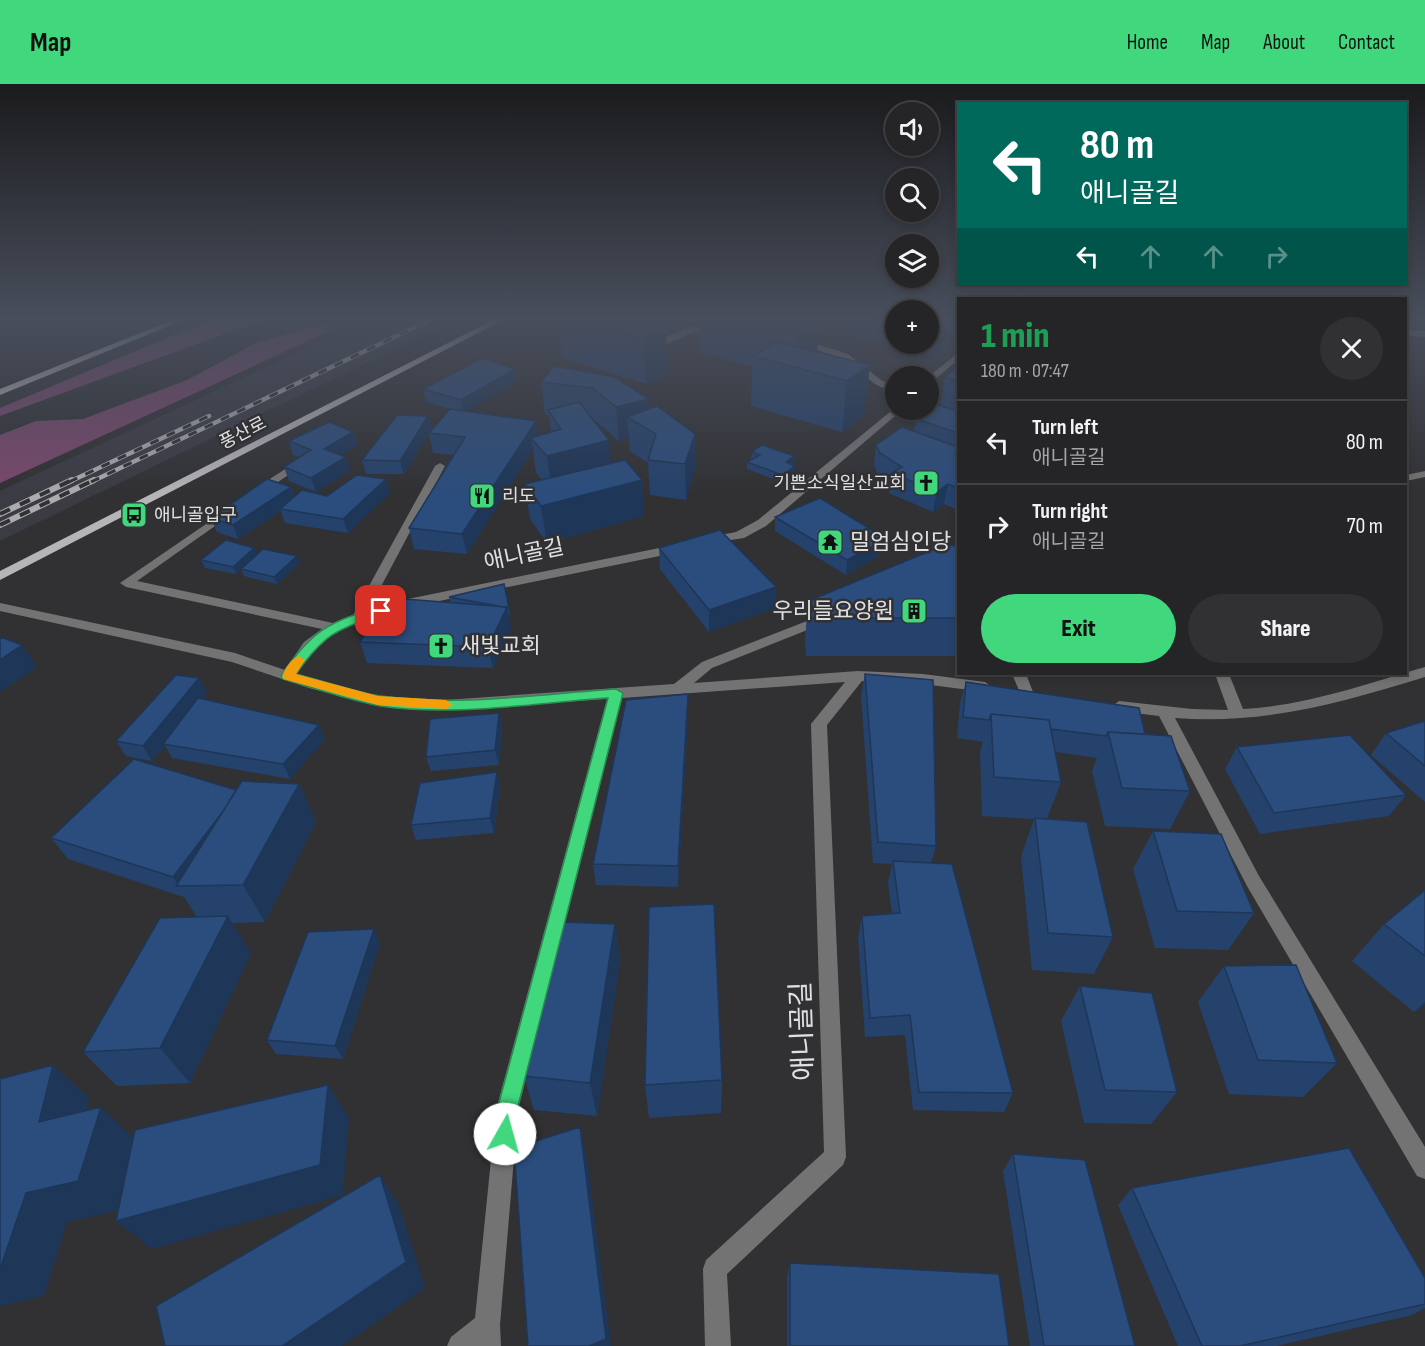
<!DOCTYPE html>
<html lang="en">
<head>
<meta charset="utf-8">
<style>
	:root { --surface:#252527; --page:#313133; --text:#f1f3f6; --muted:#a3a5a7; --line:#424244; --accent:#40d77d }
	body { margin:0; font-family:"Sofia Sans Condensed","Noto Sans KR",sans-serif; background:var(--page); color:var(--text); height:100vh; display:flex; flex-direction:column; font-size:22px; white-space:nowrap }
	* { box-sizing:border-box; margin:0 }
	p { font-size:20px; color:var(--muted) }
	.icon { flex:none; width:33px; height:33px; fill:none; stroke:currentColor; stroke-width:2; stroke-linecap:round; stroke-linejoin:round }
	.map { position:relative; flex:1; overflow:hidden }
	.sheet { position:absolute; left:957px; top:213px; width:450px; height:378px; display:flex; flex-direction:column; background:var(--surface); border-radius:0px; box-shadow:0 3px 9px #0003,0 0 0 2px var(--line) }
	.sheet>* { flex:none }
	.banner { position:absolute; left:957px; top:18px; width:450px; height:183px; border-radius:0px; box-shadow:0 3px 9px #0003,0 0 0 2px var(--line); background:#00695c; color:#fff; overflow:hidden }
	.buttons { position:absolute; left:885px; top:18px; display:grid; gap:12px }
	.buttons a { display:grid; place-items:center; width:54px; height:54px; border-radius:50%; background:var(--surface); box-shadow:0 3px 9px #0003,0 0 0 2px var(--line); font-size:30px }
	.pin { position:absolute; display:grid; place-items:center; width:51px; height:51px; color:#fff; margin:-26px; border-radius:12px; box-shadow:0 3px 9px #0006 }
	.me { position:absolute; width:66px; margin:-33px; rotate:7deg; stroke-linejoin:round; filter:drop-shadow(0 0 4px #0008) }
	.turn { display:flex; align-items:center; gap:21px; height:126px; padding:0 24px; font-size:27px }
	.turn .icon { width:78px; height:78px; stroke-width:2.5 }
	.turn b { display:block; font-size:42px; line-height:51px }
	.lanes { display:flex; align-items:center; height:57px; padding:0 24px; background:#0003; justify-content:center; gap:30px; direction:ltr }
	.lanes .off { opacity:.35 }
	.round { display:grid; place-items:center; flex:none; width:63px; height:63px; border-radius:32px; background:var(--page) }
	.overview { display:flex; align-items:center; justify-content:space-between; height:102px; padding:0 24px }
	h1 { font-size:36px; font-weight:800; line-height:45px; color:#1e9e55 }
	.primary-button { display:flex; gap:12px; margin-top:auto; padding:12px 24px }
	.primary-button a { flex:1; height:69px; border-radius:36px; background:var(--accent); color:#111; font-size:24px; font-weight:800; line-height:69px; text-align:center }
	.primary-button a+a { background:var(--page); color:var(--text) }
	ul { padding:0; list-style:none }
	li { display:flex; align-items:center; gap:18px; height:84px; padding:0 24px; border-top:2px solid var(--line) }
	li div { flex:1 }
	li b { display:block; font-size:22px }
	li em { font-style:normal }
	header { display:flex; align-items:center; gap:36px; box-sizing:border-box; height:84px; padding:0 30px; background:var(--accent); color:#111 }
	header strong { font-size:28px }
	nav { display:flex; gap:33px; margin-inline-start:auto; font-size:21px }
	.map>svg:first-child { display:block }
</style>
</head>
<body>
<header>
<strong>Map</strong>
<nav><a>Home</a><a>Map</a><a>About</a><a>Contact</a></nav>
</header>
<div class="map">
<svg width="1425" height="1262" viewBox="0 0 1425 1262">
	<rect width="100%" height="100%" fill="#313134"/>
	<path fill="#3b3b43" d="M370,235H457L0,457V407Z"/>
	<path fill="#79486c" d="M212,235H265L0,332V324Z
		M321,240L336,244L0,399V351L36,337L83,335L187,296L256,259Z"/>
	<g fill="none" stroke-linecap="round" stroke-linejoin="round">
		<path fill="#747374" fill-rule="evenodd" d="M718,242L721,243V247L693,248L655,266L644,263L688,243Z
			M1406,246L1425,247V253L1406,251Z
			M798,254L848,270L881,296L896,303V310L875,300L842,274L795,259V255Z
			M958,269V276L928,301V293Z
			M896,323V326H902L766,442L744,454L705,460V454L736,448L758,436Z
			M440,379L445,382L369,525L403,516L679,460L685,464L679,468L405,524C355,538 326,544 297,590L378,612L445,616L674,600L702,578L825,530L830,531L832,534L830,537L712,584L694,599L858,587L923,590L985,598L992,603L985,608L923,600L862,597L827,641L846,1073L843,1081L727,1190L731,1262H705L703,1185L706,1176L824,1068L811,640L845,598L622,614L518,1026L500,1241L501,1262H447L451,1253L475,1234L496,1026L607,615L445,626L378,622L309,604L232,578L0,527V519L235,569L285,586L304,558L322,545L126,503L120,499L228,425L234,428L232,430L137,497L333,539L353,531L435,382Z
			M290,382L295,385L294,387L259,411H251V407Z
			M1425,387V393L1406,397V391Z
			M1425,583V593C1341,619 1263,641 1175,634L1259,792L1425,1063V1095L1417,1092L1247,802L1159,632L1119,627L1112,622L1119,617L1192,625L1228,626L1215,590H1229L1243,625C1305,622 1366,600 1425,583Z
			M1012,590H1026L1033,608L1031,611H1021Z"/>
		<path fill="#b6b4b7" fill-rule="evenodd" d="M175,235H186L0,311V305Z
			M495,235H505L0,496V487Z"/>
		<g stroke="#acacae" stroke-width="4.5">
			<path id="rail-far1" d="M69,398L209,332
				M91,398L432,235"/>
		</g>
		<g stroke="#acacae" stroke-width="6">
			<path id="rail" d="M0,430L72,396
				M0,441L94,396"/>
		</g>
		<use href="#rail-far1" stroke="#313134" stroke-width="3" stroke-dasharray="9" stroke-linecap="butt"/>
		<use href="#rail" stroke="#313134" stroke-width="4" stroke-dasharray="11" stroke-linecap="butt"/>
	</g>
	<path fill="#25426c" d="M558,235H643L668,287L646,300L562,274Z
		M699,235H819L817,268L870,281L864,331L842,348L751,322L752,283L700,268Z
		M854,235H896V260H928V235H956L952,257L935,271L852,251Z
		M554,282L649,325L695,385L686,416L650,411L648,379L630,367L629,354L619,357L596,337H594L611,379L644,432L547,459L530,435L525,400L542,396L536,389L533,365L467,470L414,465L409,444L454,371L433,369L429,349L451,325L426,318L423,305L515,285L517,297L466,327L536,337L538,352L551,348L549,331H545L541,298Z
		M958,282V426L944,420L933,428L889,409L891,397L877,388L874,381L876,361L914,348L916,335L940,321L945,293Z
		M428,332L431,345L404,390H366L362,376Z
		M353,348L357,361L340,371L350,386L316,408L289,397L284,383L300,373L293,371L289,357Z
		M752,368L794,379L791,381L795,382L794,389L781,398L747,385V378L753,375H751Z
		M386,395L390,409L348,449L285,439L281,427L238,455L217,448L211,434L291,403L295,412H327Z
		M775,433L884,469L846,491L775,447Z
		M958,462V572H806L805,555L808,517Z
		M659,464L776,503L775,524L709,548L660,485Z
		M257,470L300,479L277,500L244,492L241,485L236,490L205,484L201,476Z
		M504,500L510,531H508L511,545L493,584L367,579L360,558L451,519L449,513Z
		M865,590L936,762L931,779L1013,1009L1004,1028L913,1026L905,951L865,953L858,853L862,832L892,829L888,799L892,780L873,779L861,611Z
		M199,594L207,609L202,615L325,655L290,695L172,674L165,662L152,677L126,672L116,657Z
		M966,598L1145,650L1190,707L1170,745L1105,742L1092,687L1097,674L1056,668L1061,698L1047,735L1113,853L1094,890L1032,886L1021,772L1034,735L982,732L980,668L983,658L957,654L960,619Z
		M499,629L502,644L499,681L431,687L426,673Z
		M688,632L678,803L596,801L593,780Z
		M1425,637V718L1371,671L1386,649Z
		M1237,663L1406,711L1389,732L1260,750L1225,685Z
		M497,688L500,703L494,749L416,756L411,741Z
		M299,700L316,738L265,838L232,839L251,869L190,999L117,1002L83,968L197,833L184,813L68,775L51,754Z
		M1153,747L1254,829L1228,866L1155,864L1133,785Z
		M1425,806V920L1414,928L1352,877L1384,840Z
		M615,840L620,877L597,1032L534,1026L524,992Z
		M380,859L343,975L276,970L267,956Z
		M1224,882L1337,979L1303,1013L1229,1010L1198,918Z
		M1080,902L1177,1008L1151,1040L1084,1039L1061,937Z
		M722,996L721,1029L649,1034L645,1001Z
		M1013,1070L1135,1262H1030L1003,1087Z
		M1132,1104L1425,1194V1224L1412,1231L1276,1262H1178L1118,1121Z
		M790,1179L1009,1262H787V1194Z"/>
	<path fill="#1e3658" d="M817,235H819L816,281L796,284L798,248Z
		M941,235H956L952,257L935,271Z
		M666,242L668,287L646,300L644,254Z
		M870,281L864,331L842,348L847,297Z
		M515,285L517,297L464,329L461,316Z
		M649,315L650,347L627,333L629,354L619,357L616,323Z
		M428,332L431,345L404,390L400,377Z
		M536,337L538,356L531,354L533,365L467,470L462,450Z
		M353,348L357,361L328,378L324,365Z
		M695,350V385L686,416L685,380Z
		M609,356L612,391L552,407L547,372Z
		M794,372V379L785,385L786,378Z
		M346,373L350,386L316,408L311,394Z
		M795,382L794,389L781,398L782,391Z
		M386,395L390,409L348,449L343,435Z
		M642,396L644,432L547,459L541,422Z
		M948,400L944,420L933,428L937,408Z
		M291,403L296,417L280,425L281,427L238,455L233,441Z
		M886,455L884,469L846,491L847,476Z
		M254,464L257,471L236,490L233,483Z
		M297,472L300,479L277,500L274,493Z
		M776,503L775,524L709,548V526Z
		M507,523L511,545L493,584L488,563Z
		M22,561L37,583L0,608V576Z
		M199,594L207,609L166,660H163L165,662L152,677L143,662Z
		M688,610V632L678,803V782Z
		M499,629L502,644L499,681L495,666Z
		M319,641L325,655L290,695L283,680Z
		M497,688L500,703L494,749L490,734Z
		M299,700L316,738L265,838L243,801Z
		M238,707L179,802L173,793Z
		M228,832L251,869L190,999L160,964Z
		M615,840L620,877L597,1032L590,999Z
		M374,845L380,859L343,975L335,962Z
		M1425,918V920L1414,928Z
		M53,981L89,1014L76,1070L39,1038Z
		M328,1001L349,1034L343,1111L152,1165L116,1137Z
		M101,1023L135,1055L116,1127L67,1138L44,1212L0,1222V1185L26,1109Z
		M580,1043L587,1075L611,1262H589Z
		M380,1091L399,1121L425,1204L342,1262H282Z"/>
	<path fill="#2b4d7d" stroke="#1e3658" stroke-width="1.5" d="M576,235H643L666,242L644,254Z
		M749,235H817L798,248Z
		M777,258L870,281L847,297L753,272Z
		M483,274L515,285L461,316L423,305Z
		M554,282L614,293L649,315L616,323L593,304L541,298Z
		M958,282V297L945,293Z
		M579,318L609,356L547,372L531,354L561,345L548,326Z
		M934,320L958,327V349L916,335L927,326H928Z
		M657,322L695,350L685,380L648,376L656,350L627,333Z
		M450,325L536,337L462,450L409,444L465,353L429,349Z
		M397,331L428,332L400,377L362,376Z
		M329,338L353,348L324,365L346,373L311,394L284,383L311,366L289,357Z
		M902,343L958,363V367L955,371L958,372V404L948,400L937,408L892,389L902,383L880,369L876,361Z
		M762,361L794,372L786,378L795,382L782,391L747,378L760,371L752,368Z
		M625,376L642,396L541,422L525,400Z
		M357,391L386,395L343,435L280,425L302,406L327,412Z
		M267,395L291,403L233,441L211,434Z
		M820,414L886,455L847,476L775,433Z
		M720,446L776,503L709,526L659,464Z
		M226,456L254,464L233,483L201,476Z
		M945,461L958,462V534H810L808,517Z
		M263,465L297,472L274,493L241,485Z
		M504,500L509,524L449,513Z
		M391,514L507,523L488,563L360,558Z
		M0,553L22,561L0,576Z
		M865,590L933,596L936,762L878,758Z
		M176,591L199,594L143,662L116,657Z
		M966,598L1139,624L1145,650L1108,648L1106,652L1051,645L1049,636L991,630L989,636L963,633Z
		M688,610L678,782L593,780L626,616Z
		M198,614L319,641L283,680L163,660Z
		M499,629L495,666L426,673L430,635Z
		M991,630L1049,636L1061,698L994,693Z
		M1425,637V682L1386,649Z
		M1108,648L1171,652L1190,707L1122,704Z
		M1350,651L1406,711L1274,729L1237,663Z
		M134,675L236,706L224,726L173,793L51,754Z
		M497,688L490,734L411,741L420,699Z
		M242,697L299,700L243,801L176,802Z
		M1035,734L1087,738L1113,853L1048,849Z
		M1153,747L1221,750L1254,829L1177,827Z
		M893,777L952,780L1013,1009L919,1008L910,931L870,934L862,832L900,829Z
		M1425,806V872L1384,840Z
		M714,820L722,996L645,1001L649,823Z
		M228,832L160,964L83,968L160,834Z
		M562,838L615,840L590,999L524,992Z
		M374,845L335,962L267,956L308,848Z
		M1296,881L1337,979L1258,976L1224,882Z
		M1080,902L1152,909L1177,1008L1105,1006Z
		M53,981L39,1038L101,1023L78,1097L26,1109L0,1185V995Z
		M328,1001L320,1081L116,1137L135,1046Z
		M580,1043L606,1255L589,1262H528L514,1064Z
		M1349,1064L1425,1194V1220L1240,1262H1202L1132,1104Z
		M1013,1070L1085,1076L1135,1262H1044Z
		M380,1091L406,1178L282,1262H165L156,1222Z
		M790,1179L999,1190L1009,1262H790Z"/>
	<linearGradient id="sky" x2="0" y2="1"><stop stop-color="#1b1b1d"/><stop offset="0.57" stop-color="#484e5c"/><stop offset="1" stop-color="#484e5c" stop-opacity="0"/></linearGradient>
	<rect width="1425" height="411" fill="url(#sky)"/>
	<path fill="#40d77d" stroke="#2a8c51" stroke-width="1.5" d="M381,523L385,524V529C337,546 327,547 296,590C324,597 353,608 381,612C458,623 539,610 616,605L623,609L517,1026L512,1057L505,1060L498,1057L495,1050L497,1026L608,614C535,619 452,633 380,622C348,616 315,604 283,595L281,592C310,548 330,536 381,523Z"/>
	<path fill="#f59e0b" d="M299,572L305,576L296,590L378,612L446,616L453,621L446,625L378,621L283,595C281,588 292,574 299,572Z"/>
	<defs>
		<g id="church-square" transform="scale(1.35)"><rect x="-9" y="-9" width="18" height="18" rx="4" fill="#40d77d" stroke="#313134"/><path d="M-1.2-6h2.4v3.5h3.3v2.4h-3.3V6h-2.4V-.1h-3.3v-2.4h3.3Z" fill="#111"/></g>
		<g id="restaurant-square" transform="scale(1.35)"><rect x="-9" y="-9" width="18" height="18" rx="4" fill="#40d77d" stroke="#313134"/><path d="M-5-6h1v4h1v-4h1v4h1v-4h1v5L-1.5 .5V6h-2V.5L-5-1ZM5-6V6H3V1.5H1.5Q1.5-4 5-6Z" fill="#111"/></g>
		<g id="bus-square" transform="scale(1.35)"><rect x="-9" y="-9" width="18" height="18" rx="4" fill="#40d77d" stroke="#313134"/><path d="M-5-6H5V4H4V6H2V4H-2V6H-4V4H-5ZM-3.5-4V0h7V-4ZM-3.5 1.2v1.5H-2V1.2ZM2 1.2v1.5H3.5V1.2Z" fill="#111"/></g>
		<g id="temple-square" transform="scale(1.35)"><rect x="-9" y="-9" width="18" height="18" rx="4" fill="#40d77d" stroke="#313134"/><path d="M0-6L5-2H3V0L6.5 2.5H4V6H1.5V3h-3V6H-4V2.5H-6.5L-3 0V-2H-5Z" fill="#111"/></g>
		<g id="building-square" transform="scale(1.35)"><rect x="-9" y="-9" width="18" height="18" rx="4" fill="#40d77d" stroke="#313134"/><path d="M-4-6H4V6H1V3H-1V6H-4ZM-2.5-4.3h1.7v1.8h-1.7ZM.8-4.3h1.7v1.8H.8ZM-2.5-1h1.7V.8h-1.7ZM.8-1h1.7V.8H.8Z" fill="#111"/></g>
	</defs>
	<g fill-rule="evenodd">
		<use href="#church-square" x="926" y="399"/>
		<use href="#restaurant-square" x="482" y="412"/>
		<use href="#bus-square" x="134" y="431"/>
		<use href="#temple-square" x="830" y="458"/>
		<use href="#building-square" x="914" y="527"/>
		<use href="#church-square" x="441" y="562"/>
	</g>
	<g text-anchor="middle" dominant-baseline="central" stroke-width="5" stroke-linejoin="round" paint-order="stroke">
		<g font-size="18" fill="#e0e0e2" stroke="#313134">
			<text transform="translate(243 349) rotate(-27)">풍산로</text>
		</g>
		<g font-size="18" fill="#e0e0e2" stroke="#313134" text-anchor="start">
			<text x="906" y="399" text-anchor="end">기쁜소식일산교회</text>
			<text x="502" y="412">리도</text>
			<text x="154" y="431">애니골입구</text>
		</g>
		<g font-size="22" fill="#e0e0e2" stroke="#313134" text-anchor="start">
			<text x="850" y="458">밀엄심인당</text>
			<text x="894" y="527" text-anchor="end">우리들요양원</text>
			<text x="460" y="562">새빛교회</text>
		</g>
		<g font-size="22" fill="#e0e0e2" stroke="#313134">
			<text transform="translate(524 471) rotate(-12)">애니골길</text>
		</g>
		<g font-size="27" fill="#e0e0e2" stroke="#313134">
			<text transform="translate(803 947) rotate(-92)">애니골길</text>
		</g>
	</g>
</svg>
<div class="buttons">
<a><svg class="icon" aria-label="sound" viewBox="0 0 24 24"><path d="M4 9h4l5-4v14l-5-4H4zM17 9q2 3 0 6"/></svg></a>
<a><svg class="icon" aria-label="search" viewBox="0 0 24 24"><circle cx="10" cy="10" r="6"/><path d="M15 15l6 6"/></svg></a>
<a><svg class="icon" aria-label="layers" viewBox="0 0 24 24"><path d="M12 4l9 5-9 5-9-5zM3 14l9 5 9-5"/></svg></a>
<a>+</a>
<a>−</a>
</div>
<div class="pin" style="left:381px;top:527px;background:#d93025"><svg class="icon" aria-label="arrive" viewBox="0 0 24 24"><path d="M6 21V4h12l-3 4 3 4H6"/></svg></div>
<svg class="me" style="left:505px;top:1050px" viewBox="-20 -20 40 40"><circle r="19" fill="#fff"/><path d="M0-13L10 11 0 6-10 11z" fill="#40d77d"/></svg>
<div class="banner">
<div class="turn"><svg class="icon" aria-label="left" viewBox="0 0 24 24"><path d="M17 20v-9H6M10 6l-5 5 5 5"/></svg><div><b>80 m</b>애니골길</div></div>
<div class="lanes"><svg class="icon" aria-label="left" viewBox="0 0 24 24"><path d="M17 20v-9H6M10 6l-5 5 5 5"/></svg><svg class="icon off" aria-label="ahead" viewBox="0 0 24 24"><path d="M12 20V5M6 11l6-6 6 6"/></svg><svg class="icon off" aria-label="ahead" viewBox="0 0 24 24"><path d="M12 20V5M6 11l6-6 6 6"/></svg><svg class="icon off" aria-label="right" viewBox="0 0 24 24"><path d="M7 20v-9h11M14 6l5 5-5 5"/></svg></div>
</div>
<section class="sheet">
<div class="overview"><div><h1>1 min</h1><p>180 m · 07:47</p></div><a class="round"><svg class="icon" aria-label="close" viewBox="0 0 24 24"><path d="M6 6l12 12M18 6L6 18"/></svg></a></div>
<ul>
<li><svg class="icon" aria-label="left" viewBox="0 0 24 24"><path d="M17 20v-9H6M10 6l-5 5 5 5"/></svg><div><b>Turn left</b><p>애니골길</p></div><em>80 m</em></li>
<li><svg class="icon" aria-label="right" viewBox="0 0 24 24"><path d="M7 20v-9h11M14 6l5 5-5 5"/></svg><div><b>Turn right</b><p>애니골길</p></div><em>70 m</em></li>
</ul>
<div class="primary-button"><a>Exit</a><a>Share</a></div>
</section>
</div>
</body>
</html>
